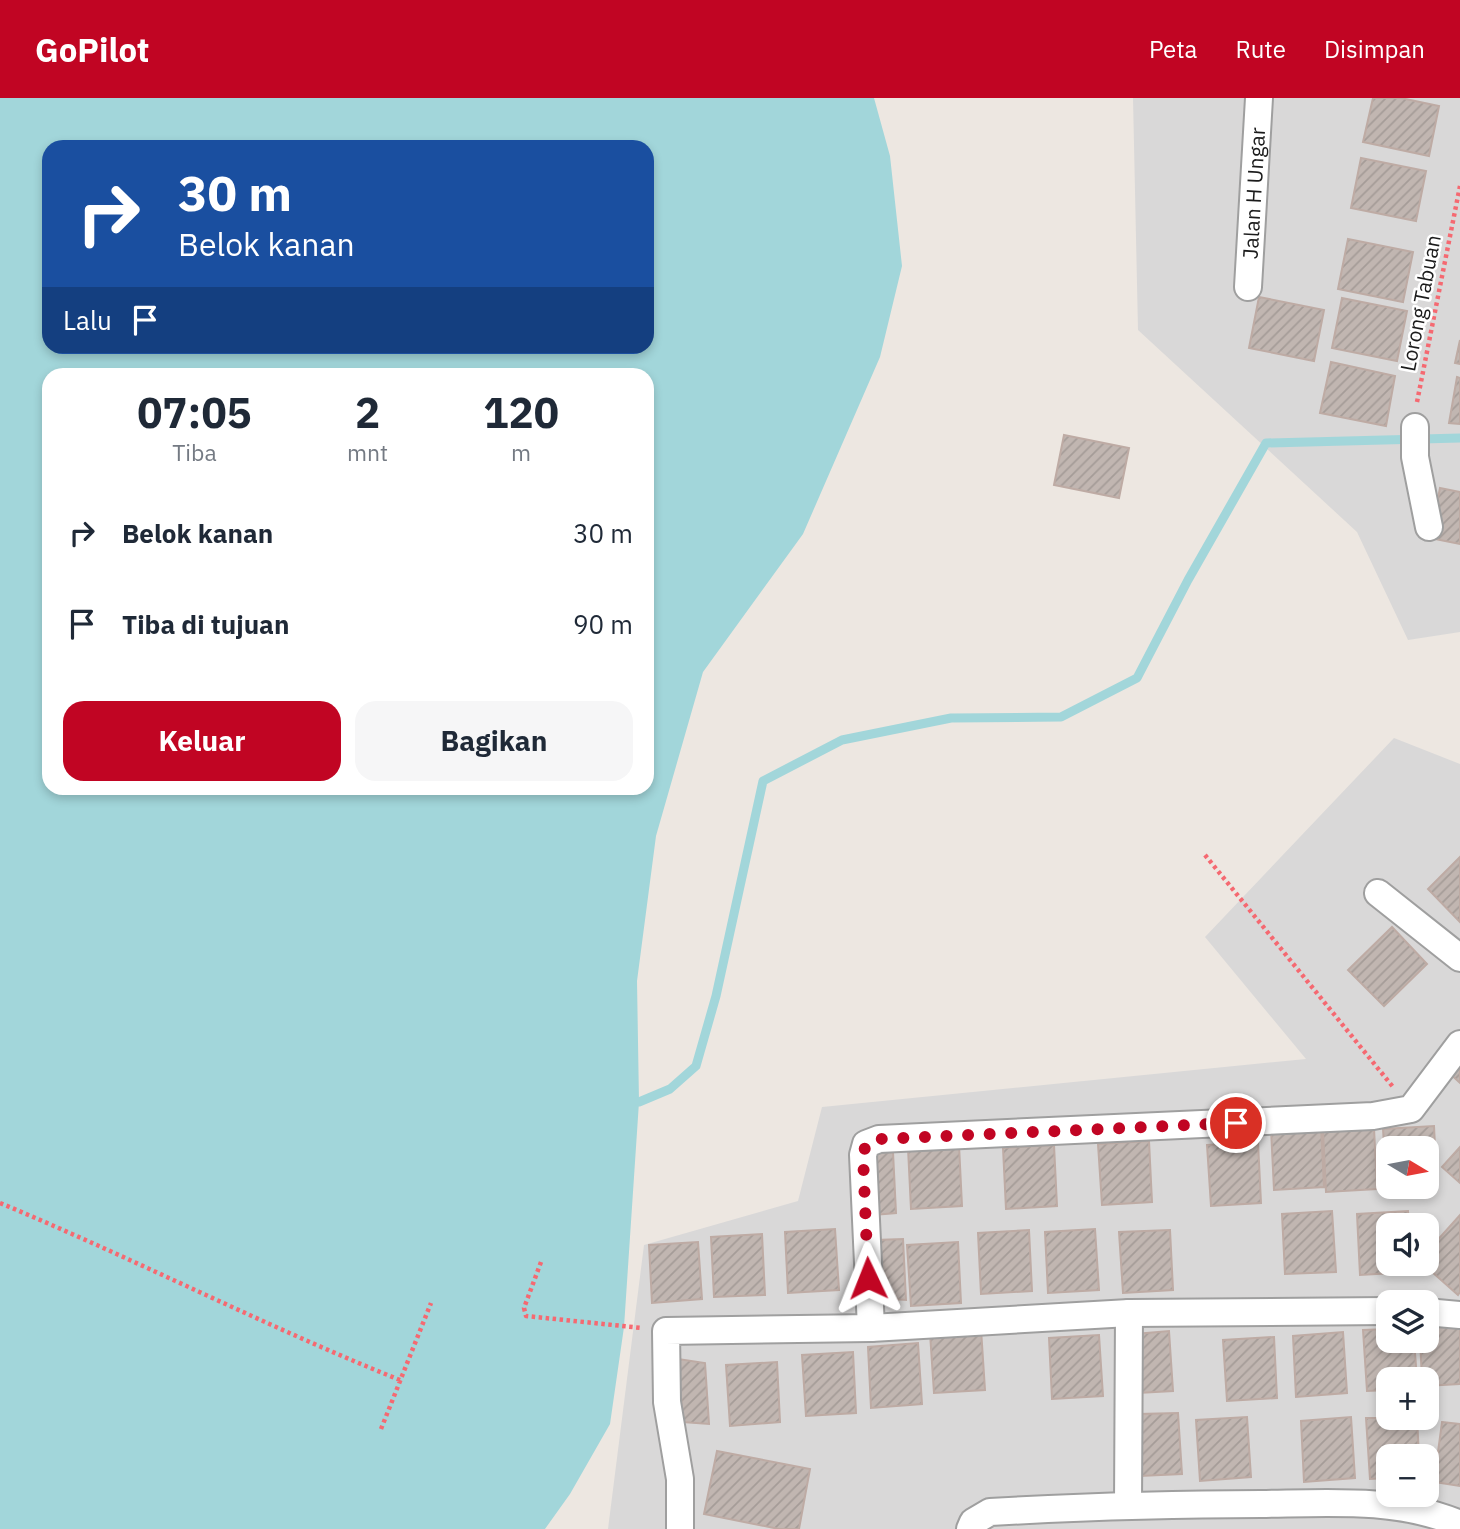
<!DOCTYPE html>
<html lang="id">
<head>
<meta charset="utf-8">
<style>
	:root { --surface:#fff; --page:#f6f6f7; --text:#1f2937; --muted:#747a83; --accent:#c10523 }
	body { margin:0; font-family:"IBM Plex Sans",sans-serif; background:var(--page); color:var(--text); height:100vh; display:flex; flex-direction:column; font-size:26px; white-space:nowrap }
	* { box-sizing:border-box; margin:0 }
	p { font-size:23px; color:var(--muted) }
	.icon { flex:none; width:38px; height:38px; fill:none; stroke:currentColor; stroke-width:2; stroke-linecap:round; stroke-linejoin:round }
	.map { position:relative; flex:1; overflow:hidden }
	.panel { position:absolute; left:42px; top:270px; width:612px; height:427px; display:flex; flex-direction:column; background:var(--surface); border-radius:21px; box-shadow:0 4px 10px #0003 }
	.panel>* { flex:none }
	.top-card { position:absolute; left:42px; top:42px; width:612px; height:214px; border-radius:21px; box-shadow:0 4px 10px #0003; background:#1a4fa0; color:#fff; overflow:hidden }
	.needle { width:46px; rotate:100deg }
	.controls { position:absolute; left:1376px; top:1038px; display:grid; gap:14px }
	.controls a { display:grid; place-items:center; width:63px; height:63px; border-radius:14px; background:var(--surface); box-shadow:0 4px 10px #0003; font-size:35px }
	.pin { position:absolute; display:grid; place-items:center; width:60px; height:60px; color:#fff; margin:-30px; border:4px solid #fff; border-radius:50%; box-shadow:0 2px 7px #0007 }
	.me { position:absolute; width:77px; margin:-38px; rotate:358deg; stroke-linejoin:round; filter:drop-shadow(0 0 5px #0008) }
	.turn { display:flex; align-items:center; gap:24px; height:147px; padding:0 21px; font-size:32px }
	.turn .icon { width:91px; height:91px; stroke-width:2.5 }
	.turn b { display:block; font-size:49px; line-height:60px }
	.then { display:flex; align-items:center; height:66px; padding:0 21px; background:#0003; gap:14px; font-size:26px }
	.eta { display:flex; justify-content:space-evenly; align-items:center; height:119px; text-align:center }
	.eta b { font-size:42px; font-weight:800; line-height:49px }
	.cta { display:flex; gap:14px; margin-top:auto; padding:14px 21px }
	.cta a { flex:1; height:80px; border-radius:21px; background:var(--accent); color:#fff; font-size:28px; font-weight:800; line-height:80px; text-align:center }
	.cta a+a { background:var(--page); color:var(--text) }
	ul { padding:0; list-style:none }
	li { display:flex; align-items:center; gap:21px; height:91px; padding:0 21px }
	li div { flex:1 }
	li b { display:block; font-size:26px }
	li em { font-style:normal }
	header { display:flex; align-items:center; gap:42px; box-sizing:border-box; height:98px; padding:0 35px; background:var(--accent); color:#fff }
	header strong { font-size:33px }
	nav { display:flex; gap:38px; margin-inline-start:auto; font-size:24px }
	.map>svg:first-child { display:block }
</style>
</head>
<body>
<header>
<strong>GoPilot</strong>
<nav><a>Peta</a><a>Rute</a><a>Disimpan</a></nav>
</header>
<div class="map">
<svg width="1460" height="1431" viewBox="0 0 1460 1431">
	<defs>
		<pattern id="building-hatch" width="6" height="6" patternUnits="userSpaceOnUse" patternTransform="scale(1.75)"><rect width="6" height="6" fill="#c1b6b1"/><path d="M-1 1l2-2M0 6l6-6M5 7l2-2" fill="none" stroke="#a59c98"/></pattern>
	</defs>
	<rect width="100%" height="100%" fill="#ede7e1"/>
	<path fill="#d9d8d8" fill-rule="evenodd" d="M1133,0H1460V534L1408,542L1357,434L1138,232Z
		M1394,640L1460,666V1431H608L644,1147L798,1103L822,1009L1306,961L1205,839ZM1388,1050H1426V1088H1388ZM1388,1127H1426V1166H1388ZM1388,1204H1426V1242H1388ZM1388,1281H1426V1320H1388ZM1388,1358H1426V1396H1388Z"/>
	<path fill="#a2d6da" fill-rule="evenodd" d="M0,0H874L890,58L902,168L880,259L803,436L703,574L656,738L637,883L639,1004L624,1229L610,1326L570,1396L545,1431H0ZM49,49H648V248H49ZM49,276H648V690H49Z"/>
	<g fill="none" stroke-linecap="round" stroke-linejoin="round">
		<path stroke="#a2d6da" stroke-width="9" d="M639,1004L670,991L696,968L716,898L763,683L842,642L951,620L1061,619L1137,580L1188,482L1266,345L1460,340"/>
	</g>
	<path fill="url(#building-hatch)" stroke="#beaba4" stroke-width="2" fill-rule="evenodd" d="M1373,0H1401L1439,8L1429,58L1363,44Z
		M1361,60L1426,73L1416,123L1351,110Z
		M1348,141L1413,154L1403,204L1338,191Z
		M1259,199L1324,212L1314,263L1249,250Z
		M1342,200L1407,213L1397,263L1332,250Z
		M1460,242V266L1455,265Z
		M1331,264L1395,278L1386,328L1320,315Z
		M1457,279L1460,280V326L1449,325Z
		M1064,337L1129,350L1119,400L1054,387Z
		M1440,390L1460,394V446L1430,440Z
		M1460,759V824L1428,791Z
		M1392,829L1427,866L1384,908L1348,872Z
		M1460,960V985L1448,974Z
		M1321,1028L1324,1089L1274,1092L1271,1031Z
		M1434,1028L1437,1089L1387,1092L1383,1031ZM1388,1050H1426V1088H1388Z
		M1374,1030L1377,1091L1326,1094L1323,1033Z
		M1149,1043L1152,1104L1102,1107L1098,1046Z
		M1258,1044L1261,1105L1211,1108L1207,1047Z
		M959,1047L962,1108L911,1111L908,1050Z
		M1054,1047L1057,1108L1006,1111L1003,1050Z
		M1460,1049V1085L1442,1069Z
		M893,1054L896,1115L874,1117L875,1055Z
		M1332,1113L1336,1174L1285,1176L1282,1116Z
		M1408,1113L1409,1127H1388V1166H1411V1174L1360,1177L1357,1116Z
		M1460,1117V1194L1458,1197L1423,1166H1426V1155Z
		M835,1131L839,1192L788,1195L785,1134Z
		M1095,1131L1099,1192L1048,1195L1045,1134Z
		M1029,1132L1032,1193L981,1196L978,1135Z
		M1170,1132L1173,1192L1123,1195L1119,1134Z
		M762,1136L765,1197L714,1199L711,1139Z
		M903,1141L906,1202L877,1200L875,1142Z
		M698,1144L702,1201L652,1205L649,1147Z
		M958,1144L961,1205L911,1208L907,1147Z
		M1460,1224V1286L1426,1288V1281H1422L1420,1242H1426V1226Z
		M981,1231L985,1292L934,1295L930,1235Z
		M1388,1231V1242H1414L1417,1281H1388V1292L1367,1293L1363,1232Z
		M1169,1233L1173,1293L1138,1295L1135,1236Z
		M1343,1234L1347,1295L1296,1299L1293,1238Z
		M1099,1237L1103,1298L1052,1301L1049,1240Z
		M1274,1239L1277,1300L1227,1303L1223,1242Z
		M918,1245L922,1306L871,1310L868,1249Z
		M853,1254L856,1315L806,1318L802,1257Z
		M678,1261L705,1265L709,1326L683,1324Z
		M777,1264L780,1324L730,1328L726,1267Z
		M1178,1315L1182,1376L1140,1378L1138,1316Z
		M1247,1319L1251,1379L1200,1383L1196,1322Z
		M1351,1319L1355,1380L1304,1384L1301,1323Z
		M1366,1320H1417L1419,1358H1388V1380L1370,1381Z
		M1442,1324L1460,1326V1388L1434,1384Z
		M717,1353L810,1371L799,1431H779L704,1416Z"/>
	<g fill="none" stroke-linecap="round" stroke-linejoin="round">
		<g stroke="#9f9f9f" stroke-width="30">
			<g id="street">
				<path id="s1" d="M1248,189L1259,0"/>
				<path d="M1415,329V359L1429,429"/>
				<path d="M1378,795L1460,860"/>
				<path d="M1426,1214L1460,1217"/>
				<path d="M871,1230L863,1057L866,1046L879,1041L1373,1018L1411,1011L1460,946"/>
				<path d="M1128,1407L1129,1215"/>
				<path d="M680,1431V1381L667,1304L666,1233L871,1230L1129,1215L1388,1213"/>
				<path d="M970,1431L973,1424L990,1414C1080,1409 1170,1406 1261,1406C1327,1405 1397,1399 1460,1426"/>
			</g>
		</g>
		<path stroke="#f56971" stroke-width="4.5" stroke-dasharray="3.5 3.5" stroke-linecap="butt" d="M1417,304L1460,88
			M1205,757L1393,989
			M0,1105C135,1161 265,1228 400,1282
			M541,1164L524,1210L526,1218L642,1230
			M381,1331L431,1205"/>
		<use href="#street" stroke="#fff" stroke-width="26"/>
	</g>
	<g fill="none" stroke-linecap="round" stroke-linejoin="round">
		<path stroke="#c10523" stroke-width="12" stroke-dasharray="0 21.6" d="M868,1180L863,1057L866,1046L879,1041L1236,1025"/>
	</g>
	<g text-anchor="middle" dominant-baseline="central" stroke-width="5" stroke-linejoin="round" paint-order="stroke">
		<g font-size="21" fill="#1b1b1b" stroke="#fff">
			<text stroke="none"><textPath href="#s1" startOffset="94">Jalan H Ungar</textPath></text>
			<text transform="translate(1420 205) rotate(-79)">Lorong Tabuan</text>
		</g>
	</g>
</svg>
<div class="controls">
<a><svg class="needle" viewBox="-14 -14 28 28"><path d="M0-13l5 13h-10z" fill="#e53935"/><path d="M0 13l5-13h-10z" fill="#747a83"/></svg></a>
<a><svg class="icon" aria-label="sound" viewBox="0 0 24 24"><path d="M4 9h4l5-4v14l-5-4H4zM17 9q2 3 0 6"/></svg></a>
<a><svg class="icon" aria-label="layers" viewBox="0 0 24 24"><path d="M12 4l9 5-9 5-9-5zM3 14l9 5 9-5"/></svg></a>
<a>+</a>
<a>−</a>
</div>
<div class="pin" style="left:1236px;top:1025px;background:#d93025"><svg class="icon" aria-label="arrive" viewBox="0 0 24 24"><path d="M6 21V4h12l-3 4 3 4H6"/></svg></div>
<svg class="me" style="left:868px;top:1180px" viewBox="-20 -20 40 40"><path d="M0-17L14 15 0 8-14 15z" fill="#c10523" stroke="#fff" stroke-width="4"/></svg>
<div class="top-card">
<div class="turn"><svg class="icon" aria-label="right" viewBox="0 0 24 24"><path d="M7 20v-9h11M14 6l5 5-5 5"/></svg><div><b>30 m</b>Belok kanan</div></div>
<div class="then">Lalu<svg class="icon" aria-label="arrive" viewBox="0 0 24 24"><path d="M6 21V4h12l-3 4 3 4H6"/></svg></div>
</div>
<section class="panel">
<div class="eta">
<div><b>07:05</b><p>Tiba</p></div>
<div><b>2</b><p>mnt</p></div>
<div><b>120</b><p>m</p></div>
</div>
<ul>
<li><svg class="icon" aria-label="right" viewBox="0 0 24 24"><path d="M7 20v-9h11M14 6l5 5-5 5"/></svg><div><b>Belok kanan</b></div><em>30 m</em></li>
<li><svg class="icon" aria-label="arrive" viewBox="0 0 24 24"><path d="M6 21V4h12l-3 4 3 4H6"/></svg><div><b>Tiba di tujuan</b></div><em>90 m</em></li>
</ul>
<div class="cta"><a>Keluar</a><a>Bagikan</a></div>
</section>
</div>
</body>
</html>
